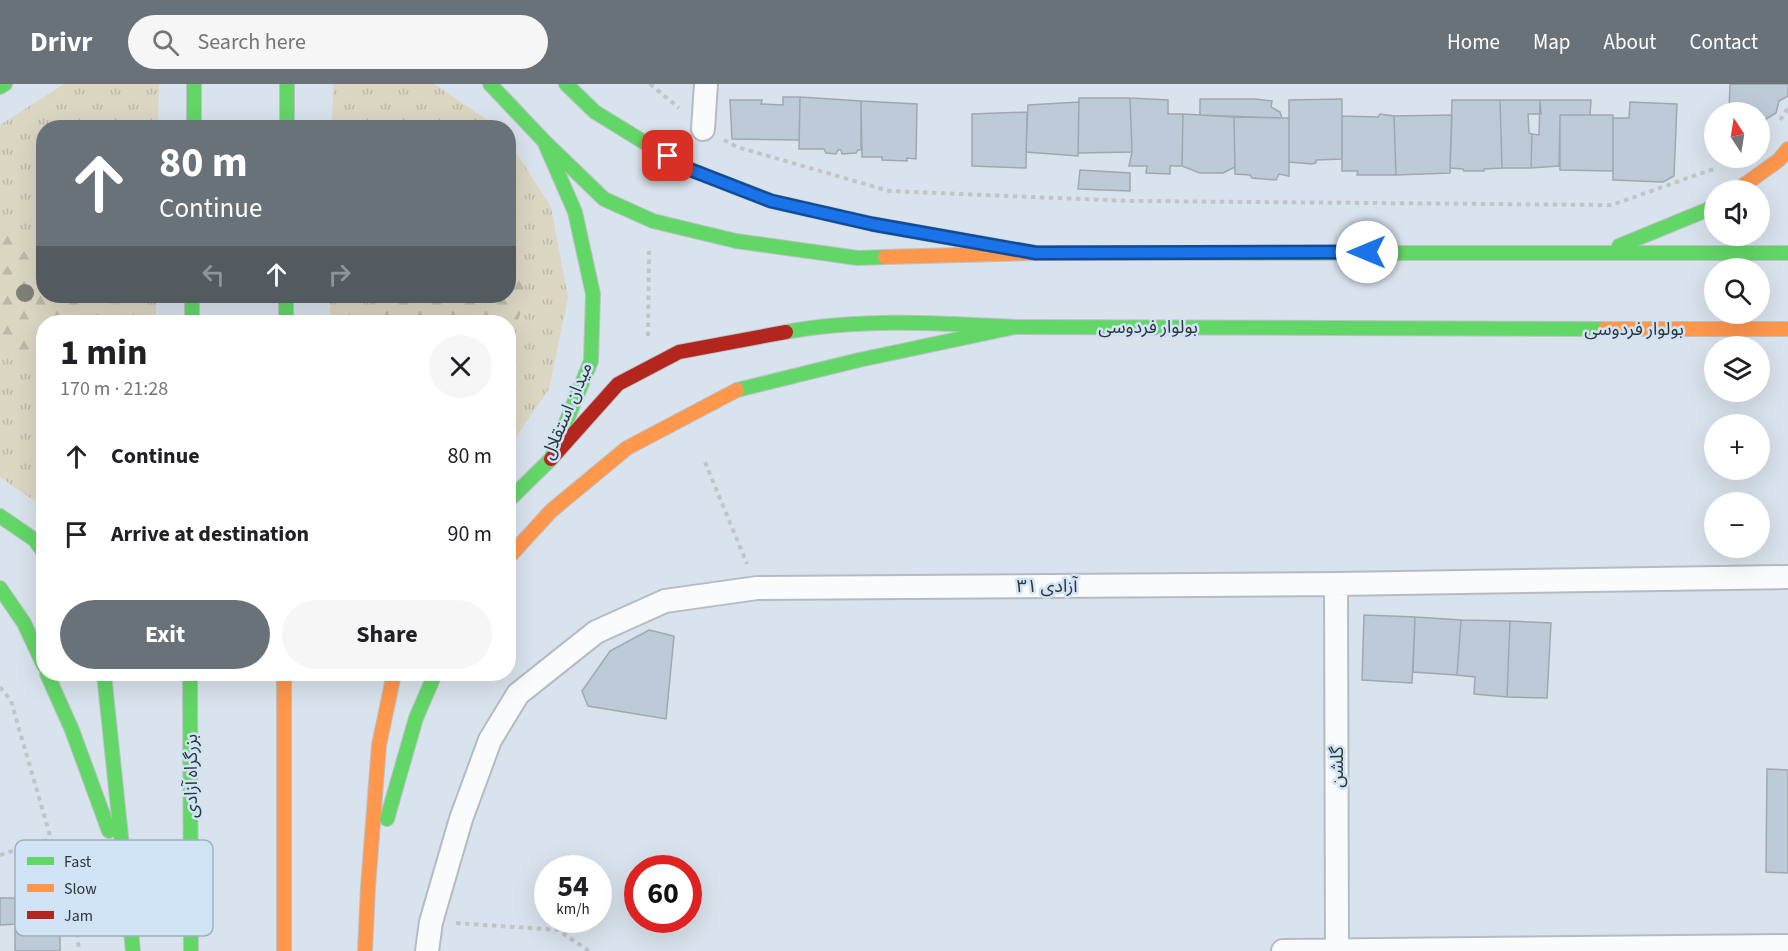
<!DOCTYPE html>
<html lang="en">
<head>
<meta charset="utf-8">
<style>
	:root { --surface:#fff; --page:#f6f6f6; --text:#202124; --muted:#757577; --accent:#697279 }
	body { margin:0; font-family:"Source Sans 3","Noto Sans Arabic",sans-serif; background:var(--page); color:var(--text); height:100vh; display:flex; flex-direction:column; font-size:22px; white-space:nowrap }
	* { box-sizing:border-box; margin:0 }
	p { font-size:20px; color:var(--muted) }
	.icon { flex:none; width:33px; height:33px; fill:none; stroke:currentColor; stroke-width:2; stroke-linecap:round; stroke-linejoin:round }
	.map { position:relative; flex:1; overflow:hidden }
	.panel { position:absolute; left:36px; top:231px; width:480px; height:366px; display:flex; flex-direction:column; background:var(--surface); border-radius:24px; box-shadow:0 6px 24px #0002 }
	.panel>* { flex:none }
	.banner { position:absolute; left:36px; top:36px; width:480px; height:183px; border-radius:24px; box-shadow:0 6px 24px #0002; background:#697279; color:#fff; overflow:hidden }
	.needle { width:39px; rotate:348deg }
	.buttons { position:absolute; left:1704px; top:18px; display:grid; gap:12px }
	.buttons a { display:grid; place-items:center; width:66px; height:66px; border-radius:50%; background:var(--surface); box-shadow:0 6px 24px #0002; font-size:30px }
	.speed { position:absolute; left:534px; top:771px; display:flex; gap:12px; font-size:30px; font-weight:700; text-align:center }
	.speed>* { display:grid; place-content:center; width:78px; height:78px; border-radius:50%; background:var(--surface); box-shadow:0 6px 24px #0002; line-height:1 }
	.speed small { font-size:15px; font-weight:400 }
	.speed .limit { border:9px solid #d22; background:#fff; color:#111 }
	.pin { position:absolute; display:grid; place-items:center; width:51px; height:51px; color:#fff; margin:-26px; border-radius:12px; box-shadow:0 3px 9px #0006 }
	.me { position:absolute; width:66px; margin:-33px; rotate:270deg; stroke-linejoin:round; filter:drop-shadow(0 0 4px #0008) }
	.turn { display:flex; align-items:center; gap:21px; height:126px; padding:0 24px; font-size:27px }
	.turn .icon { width:78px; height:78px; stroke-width:2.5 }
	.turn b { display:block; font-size:42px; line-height:51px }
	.lanes { display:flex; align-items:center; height:57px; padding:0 24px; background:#0003; justify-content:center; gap:30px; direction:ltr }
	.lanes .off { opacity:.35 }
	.round { display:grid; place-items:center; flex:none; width:63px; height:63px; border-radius:32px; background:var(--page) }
	.summary { display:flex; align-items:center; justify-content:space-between; height:102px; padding:0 24px }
	h1 { font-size:36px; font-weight:700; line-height:45px }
	.primary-button { display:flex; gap:12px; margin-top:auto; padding:12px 24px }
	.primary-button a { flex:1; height:69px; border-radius:36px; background:var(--accent); color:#fff; font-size:24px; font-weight:700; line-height:69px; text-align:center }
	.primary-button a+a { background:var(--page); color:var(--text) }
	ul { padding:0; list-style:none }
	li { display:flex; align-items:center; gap:18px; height:78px; padding:0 24px }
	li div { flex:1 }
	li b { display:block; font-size:22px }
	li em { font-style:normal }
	header { display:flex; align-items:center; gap:36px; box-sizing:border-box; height:84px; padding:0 30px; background:var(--accent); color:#fff }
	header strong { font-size:28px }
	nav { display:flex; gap:33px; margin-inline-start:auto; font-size:21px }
	.search { width:420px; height:54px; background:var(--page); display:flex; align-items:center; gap:15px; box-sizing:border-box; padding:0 21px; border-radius:33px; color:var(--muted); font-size:22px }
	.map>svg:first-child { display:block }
</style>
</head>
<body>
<header>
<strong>Drivr</strong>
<div class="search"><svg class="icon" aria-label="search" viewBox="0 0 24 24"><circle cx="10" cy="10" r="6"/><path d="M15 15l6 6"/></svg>Search here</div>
<nav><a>Home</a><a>Map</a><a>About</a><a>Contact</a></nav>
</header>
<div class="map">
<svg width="1788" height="867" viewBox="0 0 1788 867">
	<defs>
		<pattern id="grass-tufts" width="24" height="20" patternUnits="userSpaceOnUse" patternTransform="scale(1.5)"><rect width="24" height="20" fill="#dbd7c3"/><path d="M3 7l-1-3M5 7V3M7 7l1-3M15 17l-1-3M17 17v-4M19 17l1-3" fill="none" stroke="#bcb9a8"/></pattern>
		<pattern id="forest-firs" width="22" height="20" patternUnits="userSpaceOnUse" patternTransform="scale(1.5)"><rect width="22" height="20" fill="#dbd7c3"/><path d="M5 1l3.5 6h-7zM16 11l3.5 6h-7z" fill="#bcb9a8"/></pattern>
	</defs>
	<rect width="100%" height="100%" fill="#d9e3ed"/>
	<path fill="url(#grass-tufts)" d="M64,0H159L158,43L44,44V212H156V238H44L43,423L0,393V41Z
		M333,0H434L498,43H332Z
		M509,57L551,123L568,214L549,305L509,363L508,238H330V212H508Z"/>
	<path fill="url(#forest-firs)" d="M15,147H35L43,149L44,212H87V218L80,238H44L43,268C29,273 14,270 0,265V152Z
		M509,163C529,187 528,228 509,252L508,238H378L375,233L371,212H508Z"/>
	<path fill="#bdcbd8" stroke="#a0a8af" stroke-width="1.5" d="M1730,0H1788V12L1779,17L1776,29L1766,35L1765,46L1760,49V28H1729Z
		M783,13H800L799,56L732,55L730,16H762L761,20L783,21Z
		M800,13L861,17V66H858L856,69L842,70L841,66H838L836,70L826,69L824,65H799Z
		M1079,14H1130L1132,68L1078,69Z
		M1130,14L1168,16V30H1183L1182,82H1170V90L1146,89L1147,82H1129L1132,68Z
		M1200,15H1255L1272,17L1271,23L1280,28L1282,34L1200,31Z
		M1342,15V75L1316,76V79L1312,80L1289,78V16Z
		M1452,16H1500L1502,84L1484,85V87H1464L1463,85L1450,84Z
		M1500,16H1540L1541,30H1528L1529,49L1532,50L1531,84H1502Z
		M1540,16H1591L1590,31H1560L1559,82L1531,84L1532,50L1539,51Z
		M861,17L917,20L916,75L907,74V77L882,76V73H862Z
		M1079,18L1078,72L1026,68L1028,21Z
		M1630,18L1677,20L1674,92L1663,98L1613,96V34H1629Z
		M1027,28L1026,84L972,82V30Z
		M1183,30L1234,33L1235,83L1223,89H1200L1182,82Z
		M1380,30L1394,32L1396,91H1357L1358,87H1342V32L1378,33Z
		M1452,31L1450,89L1396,91L1394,32Z
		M1560,31H1613V87L1560,86Z
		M1234,33L1289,34V92L1279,90L1276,96L1252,94L1250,91L1235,90Z
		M1080,86L1130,89V107L1078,105Z
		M1364,531L1415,533L1412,599L1362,596Z
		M1415,533L1461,536L1457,591L1413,588Z
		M1461,536L1510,537L1507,613L1474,610L1475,593L1457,591Z
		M1510,537L1551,539L1547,614L1507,613Z
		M649,546L674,552L666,635L588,622L582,607L610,567Z
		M1767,685L1788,686V789L1766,788Z
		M0,814H15V840L0,841Z
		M15,814H60V867H15Z"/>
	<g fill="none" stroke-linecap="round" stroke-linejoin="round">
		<g stroke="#b4bbc3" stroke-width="26">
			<path id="street" d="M703,45L706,0
				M1336,500L1337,867
				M427,867L431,838L461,735L490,656L518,610L596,548L665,517L757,504L1336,500L1788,493
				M1283,867L1788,862"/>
		</g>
		<g stroke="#bcc1c6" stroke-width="16">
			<path id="fast" d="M194,0V44
				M287,0V44
				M490,0L544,57L575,128L593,210L591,277L551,375L508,417
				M566,0L595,28L686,84L771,117L872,140L1036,169
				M0,3L5,0
				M544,57L604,115L653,137L736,157L858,174L885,173
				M1619,162L1714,123
				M1163,169H1788
				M192,212V238
				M286,212V238
				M786,248C859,234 940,239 1015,243L1605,245
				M737,306L859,276L1015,243
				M0,432L35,456L44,459
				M35,456L44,469
				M0,504L24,539L44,582
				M47,590L72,646L109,747
				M104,590L133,867
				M190,590L191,867
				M387,735L416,634L435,590"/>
		</g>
		<g stroke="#bcc1c6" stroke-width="16">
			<path id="slow" d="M1737,106L1779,76L1788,65
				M885,173L1036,169H1163
				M1605,245H1788
				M508,474L551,427L627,364L737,306
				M284,590V867
				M365,867L368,803L379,661L394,590"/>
		</g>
		<g stroke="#bcc1c6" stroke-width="16">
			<path id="jam" d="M551,375L618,300L679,268L786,248"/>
		</g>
		<path stroke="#c1c5c8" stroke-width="4" stroke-dasharray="4.5 4.5" stroke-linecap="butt" d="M650,0L679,24
			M1780,36L1788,24
			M724,56L737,63L889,107L1130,117L1612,121L1716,84
			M648,252L649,167
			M705,378L747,480
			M0,603L11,617L51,755L72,796L79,867
			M0,771L51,755
			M456,839L558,846L589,867"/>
		<use href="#street" stroke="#f9fbfc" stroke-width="22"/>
		<use href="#fast" stroke="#63d668" stroke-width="14"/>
		<use href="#slow" stroke="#ff974d" stroke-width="14"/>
		<use href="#jam" stroke="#b3261e" stroke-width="14"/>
	</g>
	<circle fill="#808076" cx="25" cy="209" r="9"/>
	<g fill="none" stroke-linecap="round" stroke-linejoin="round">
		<g stroke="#114b97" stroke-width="15">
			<path id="route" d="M668,72L686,84L771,117L872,140L1036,169L1367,168"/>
		</g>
		<use href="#route" stroke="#1a73e8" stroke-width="10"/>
	</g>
	<g text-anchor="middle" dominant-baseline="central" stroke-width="5" stroke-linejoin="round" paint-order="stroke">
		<g font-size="18" fill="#2d353b" stroke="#d1e4f5">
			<text x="1148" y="243">بولوار فردوسی</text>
			<text x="1634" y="245">بولوار فردوسی</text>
			<text transform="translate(567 327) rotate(-67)">میدان استقلال</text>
			<text x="1047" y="502">آزادی ۳۱</text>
			<text transform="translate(1337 683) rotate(-90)">گلشن</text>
			<text transform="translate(191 692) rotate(-90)">بزرگراه آزادی</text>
		</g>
	</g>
	<rect x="15" y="756" width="198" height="96" rx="9" fill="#d1e4f5" stroke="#a0b0bd" stroke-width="1.5"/>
	<rect x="27" y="773" width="27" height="8" fill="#63d668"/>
	<rect x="27" y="800" width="27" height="8" fill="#ff974d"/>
	<rect x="27" y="827" width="27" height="8" fill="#b3261e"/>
	<g font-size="16" fill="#2d353b">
		<text x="64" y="783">Fast</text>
		<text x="64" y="810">Slow</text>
		<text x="64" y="837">Jam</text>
	</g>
</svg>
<div class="buttons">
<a><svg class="needle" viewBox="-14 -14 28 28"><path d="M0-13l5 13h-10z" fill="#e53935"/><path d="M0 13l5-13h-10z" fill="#757577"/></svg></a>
<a><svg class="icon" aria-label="sound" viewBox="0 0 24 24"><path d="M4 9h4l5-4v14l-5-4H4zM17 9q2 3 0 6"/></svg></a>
<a><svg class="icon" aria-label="search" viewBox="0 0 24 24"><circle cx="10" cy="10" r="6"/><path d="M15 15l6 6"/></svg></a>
<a><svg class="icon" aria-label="layers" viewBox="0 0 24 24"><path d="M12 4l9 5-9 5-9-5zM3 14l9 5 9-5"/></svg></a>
<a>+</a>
<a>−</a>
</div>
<div class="speed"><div>54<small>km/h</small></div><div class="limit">60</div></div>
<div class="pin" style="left:668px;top:72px;background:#d93025"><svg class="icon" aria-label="arrive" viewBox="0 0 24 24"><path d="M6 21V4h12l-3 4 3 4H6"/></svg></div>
<svg class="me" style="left:1367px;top:168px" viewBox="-20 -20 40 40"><circle r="19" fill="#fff"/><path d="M0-13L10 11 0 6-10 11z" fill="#1a73e8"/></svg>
<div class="banner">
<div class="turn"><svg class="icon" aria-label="ahead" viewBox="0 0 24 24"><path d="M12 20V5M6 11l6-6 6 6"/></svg><div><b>80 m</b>Continue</div></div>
<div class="lanes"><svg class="icon off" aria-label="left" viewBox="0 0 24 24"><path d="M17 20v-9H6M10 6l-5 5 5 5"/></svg><svg class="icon" aria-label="ahead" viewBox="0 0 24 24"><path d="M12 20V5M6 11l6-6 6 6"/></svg><svg class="icon off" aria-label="right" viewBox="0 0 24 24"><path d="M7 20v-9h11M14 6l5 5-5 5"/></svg></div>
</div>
<section class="panel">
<div class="summary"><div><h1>1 min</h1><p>170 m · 21:28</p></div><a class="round"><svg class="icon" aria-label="close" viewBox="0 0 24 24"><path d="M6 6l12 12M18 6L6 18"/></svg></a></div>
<ul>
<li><svg class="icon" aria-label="ahead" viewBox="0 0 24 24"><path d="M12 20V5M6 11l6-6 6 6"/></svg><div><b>Continue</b></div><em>80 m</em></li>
<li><svg class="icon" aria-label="arrive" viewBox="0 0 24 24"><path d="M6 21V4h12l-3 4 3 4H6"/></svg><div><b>Arrive at destination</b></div><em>90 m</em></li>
</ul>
<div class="primary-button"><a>Exit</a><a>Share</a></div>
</section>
</div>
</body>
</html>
